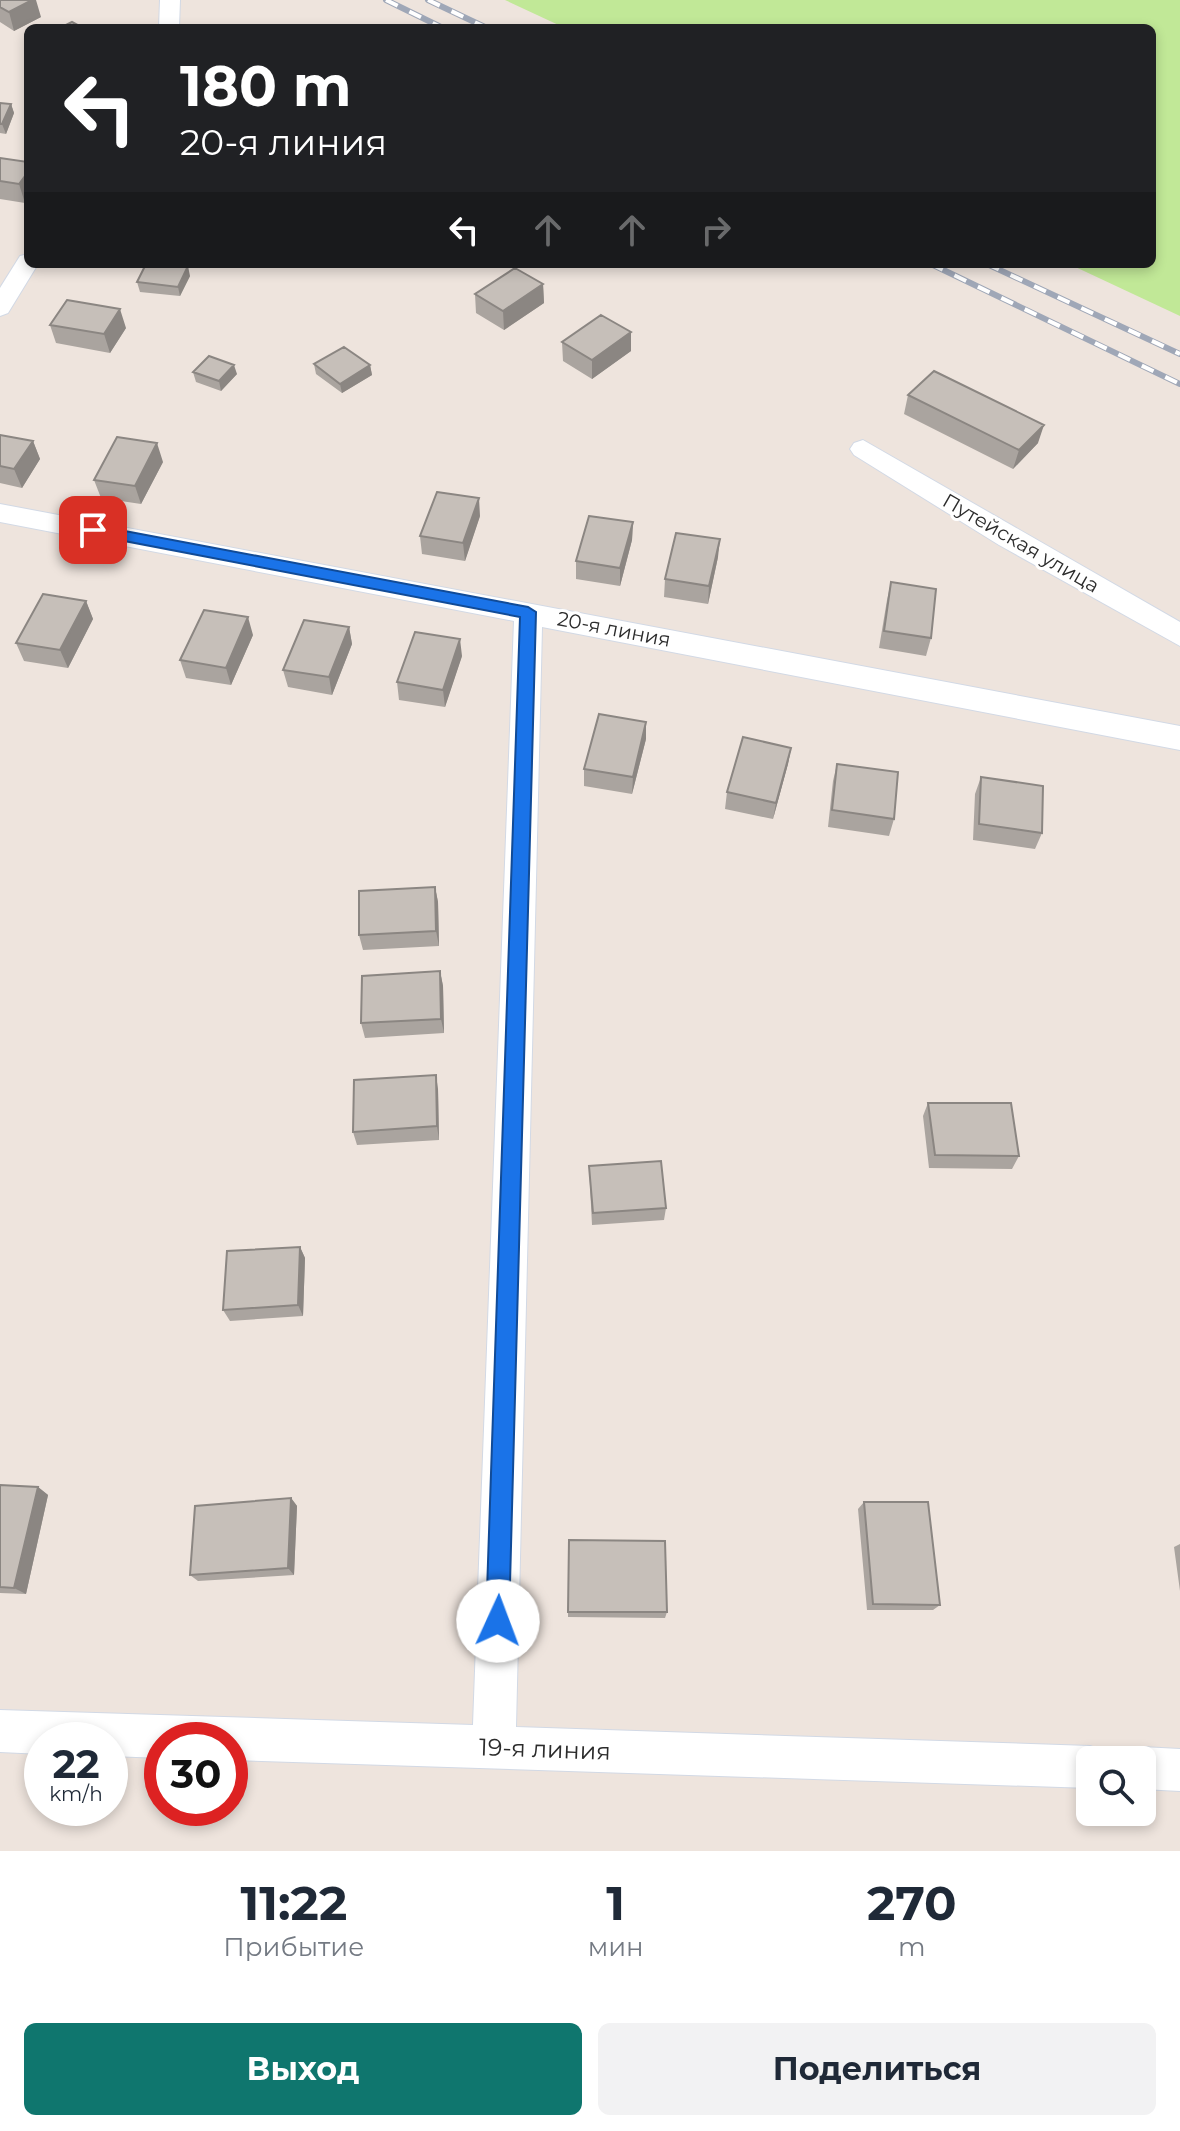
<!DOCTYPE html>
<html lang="ru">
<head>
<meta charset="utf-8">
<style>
	:root { --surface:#fff; --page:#f2f2f3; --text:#1f2937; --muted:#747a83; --accent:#0f766e }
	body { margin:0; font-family:Montserrat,sans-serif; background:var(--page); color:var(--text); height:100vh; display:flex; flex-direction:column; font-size:30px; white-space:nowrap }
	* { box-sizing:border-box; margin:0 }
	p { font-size:26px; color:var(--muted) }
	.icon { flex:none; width:44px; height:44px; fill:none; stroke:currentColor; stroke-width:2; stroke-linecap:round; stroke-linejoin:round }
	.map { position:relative; height:1851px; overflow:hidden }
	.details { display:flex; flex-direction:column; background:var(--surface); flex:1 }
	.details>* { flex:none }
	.guide { position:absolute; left:24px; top:24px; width:1132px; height:244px; border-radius:12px; box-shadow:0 4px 12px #0003; background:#202124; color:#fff; overflow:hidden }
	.buttons { position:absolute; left:1076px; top:1746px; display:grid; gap:16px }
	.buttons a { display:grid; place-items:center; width:80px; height:80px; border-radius:12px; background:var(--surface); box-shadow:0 4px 12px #0003; font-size:40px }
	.speed { position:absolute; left:24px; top:1722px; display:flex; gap:16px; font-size:40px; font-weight:700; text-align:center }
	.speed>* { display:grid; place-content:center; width:104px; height:104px; border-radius:50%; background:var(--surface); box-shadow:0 4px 12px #0003; line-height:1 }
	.speed small { font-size:20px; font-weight:400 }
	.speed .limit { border:12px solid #d22; background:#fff; color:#111 }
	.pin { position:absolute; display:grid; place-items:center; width:68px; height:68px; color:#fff; margin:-34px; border-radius:16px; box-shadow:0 4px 12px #0006 }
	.me { position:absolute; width:88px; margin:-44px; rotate:2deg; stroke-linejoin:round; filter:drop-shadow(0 0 6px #0008) }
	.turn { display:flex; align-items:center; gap:28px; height:168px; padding:0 24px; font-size:36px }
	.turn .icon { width:104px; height:104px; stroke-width:2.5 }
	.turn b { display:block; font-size:56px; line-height:68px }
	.lanes { display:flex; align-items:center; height:76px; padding:0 24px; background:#0003; justify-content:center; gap:40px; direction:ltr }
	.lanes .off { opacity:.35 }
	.eta { display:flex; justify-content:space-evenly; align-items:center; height:136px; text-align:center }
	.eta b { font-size:48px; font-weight:700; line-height:56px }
	.action { display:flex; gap:16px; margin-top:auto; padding:16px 24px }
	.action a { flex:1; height:92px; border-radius:12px; background:var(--accent); color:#fff; font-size:32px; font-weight:700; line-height:92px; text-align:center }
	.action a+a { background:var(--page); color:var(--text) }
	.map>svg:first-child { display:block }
</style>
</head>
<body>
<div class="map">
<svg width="1180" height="1851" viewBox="0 0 1180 1851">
	<rect width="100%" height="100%" fill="#eee4dd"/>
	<path fill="#c1e897" d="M505,0H1180V316L1069,264H1152V28H565Z"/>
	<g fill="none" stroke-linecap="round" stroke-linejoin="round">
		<g stroke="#d2d9e5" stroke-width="2">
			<path id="street" d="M160,0H180L179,28H159Z
				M28,254V264H38L8,313L0,316V288L20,256Z
				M863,440L1180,622V646L999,545L854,455L850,449L854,443Z
				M0,504L1180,726V750L542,627L516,1727L1090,1746L1105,1752L1109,1760H1090V1788L230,1760V1740H162V1758L110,1756V1740H42V1754L0,1752V1710L473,1725L514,621L0,522Z
				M1142,1747L1180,1749V1791L1142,1789V1760H1124L1127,1753Z"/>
		</g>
		<use href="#street" fill="#fff" fill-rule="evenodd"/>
		<g stroke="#9fa7b7" stroke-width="6">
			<path id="rail" d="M386,0L443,28
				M428,0L487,28
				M931,264L1180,384
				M987,264L1180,354"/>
		</g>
		<use href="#rail" stroke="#fff" stroke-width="4" stroke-dasharray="13" stroke-linecap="butt"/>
	</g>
	<path fill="#aaa49f" d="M0,0L41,17L14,31L0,22Z
		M0,103L11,104L14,113L6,134L0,133Z
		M0,158L28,162L25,203L0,199Z
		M190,276L180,296L140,292L137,282Z
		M543,284L544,303L504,330L476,313L475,294Z
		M50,325L126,328L110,353L56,343Z
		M631,332V351L592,379L563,361L562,342Z
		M314,364L370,365L372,375L342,393L316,374Z
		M193,372L237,374L221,391L196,382Z
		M908,395L1038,443L1013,469L904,414Z
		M0,435L33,441L40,459L22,488L0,483Z
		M163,462L141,504L101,498L94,480Z
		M480,516L465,561L422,554L420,536Z
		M633,522L632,540L620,586L576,579V561Z
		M718,557L708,604L664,597L665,579Z
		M891,582L931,638L926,656L879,648L887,600Z
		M86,601L93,619L68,668L24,661L16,643Z
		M349,627L352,644L332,695L288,687L283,670Z
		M253,635L231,685L186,678L180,660Z
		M462,656L445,707L399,700L397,682Z
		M646,739L632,794L584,786V769Z
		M791,748L788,764L773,819L725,809L727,792Z
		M837,764L894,819L889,836L828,827L833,781Z
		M981,777L1042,833L1035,849L973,840L975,794Z
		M435,887L438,902L439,946L363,950L359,935Z
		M440,971L443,986L444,1033L365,1038L361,1023Z
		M438,1089L439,1140L357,1145L353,1132Z
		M928,1103L1019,1156L1012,1169L929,1168L923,1116Z
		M589,1166L666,1208L664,1220L592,1225Z
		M300,1247L305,1258L303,1316L230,1321L223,1310Z
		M0,1485L38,1487L48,1495L26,1594L0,1593Z
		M291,1498L297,1506L294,1575L198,1581L190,1575Z
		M864,1502L940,1605L933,1610H867L858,1509Z
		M1180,1544V1591L1174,1547Z
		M568,1612H667L665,1618L568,1617Z"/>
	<path fill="#8b8682" d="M32,0H36L41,17L14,31L9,12Z
		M11,104L14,113L6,134L2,124Z
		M28,172V199L25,203L19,184Z
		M188,266L190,276L180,296L178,287Z
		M543,284L544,303L504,330L503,311Z
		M120,309L126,328L110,353L104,334Z
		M631,332V351L592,379V360Z
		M234,365L237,374L221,391L219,381Z
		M370,365L372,375L342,393L340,384Z
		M1044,425L1038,443L1013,469L1019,450Z
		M33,441L40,459L22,488L14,469Z
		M157,443L163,462L141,504L135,486Z
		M479,498L480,516L465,561L463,543Z
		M633,522L632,540L620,586V568Z
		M720,539L718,557L708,604L709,586Z
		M86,601L93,619L68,668L60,650Z
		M248,617L253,635L231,685L226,668Z
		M349,627L352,644L332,695L329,677Z
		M460,639L462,656L445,707L443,690Z
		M646,722V739L632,794L633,777Z
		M791,748L788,764L773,819L776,803Z
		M435,887L438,902L439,946L436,931Z
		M440,971L443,986L444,1033L441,1019Z
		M436,1075L438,1089L439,1140L437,1126Z
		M300,1247L305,1258L303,1316L298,1305Z
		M38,1487L48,1495L26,1594L14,1588Z
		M291,1498L297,1506L294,1575L288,1568Z"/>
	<path fill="#c6bfb9" stroke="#8b8682" stroke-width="2" d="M0,0H32L9,12L0,7Z
		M72,22L83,28H60Z
		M0,103L11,104L2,124H0Z
		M0,158L28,162V172L19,184L0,181Z
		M146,264H164L188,266L178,287L137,282Z
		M515,268L543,284L503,311L475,294Z
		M67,300L120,309L104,334L50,325Z
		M601,315L631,332L592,360L562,342Z
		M344,347L370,365L340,384L314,364Z
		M209,356L234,365L219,381L193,372Z
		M934,371L1044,425L1019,450L908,395Z
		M0,435L33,441L14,469L0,466Z
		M117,437L157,443L135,486L94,480Z
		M437,492L479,498L463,543L420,536Z
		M589,516L633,522L620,568L576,561Z
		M676,533L720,539L709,586L665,579Z
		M891,582L936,589L931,638L884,631Z
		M43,594L86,601L60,650L16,643Z
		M204,610L248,617L226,668L180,660Z
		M304,620L349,627L329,677L283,670Z
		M415,632L460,639L443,690L397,682Z
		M599,714L646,722L633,777L584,769Z
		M743,737L791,748L776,803L727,792Z
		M837,764L898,772L894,819L832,810Z
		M981,777L1043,786L1042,833L979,824Z
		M435,887L436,931L359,935V891Z
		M440,971L441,1019L361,1023L362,976Z
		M436,1075L437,1126L353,1132L354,1080Z
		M928,1103H1011L1019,1156L935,1155Z
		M661,1161L666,1208L593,1213L589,1166Z
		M300,1247L298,1305L223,1310L227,1251Z
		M0,1485L38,1487L14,1588L0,1587Z
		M291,1498L288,1568L190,1575L195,1506Z
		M864,1502H928L940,1605L873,1604Z
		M569,1540L665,1541L667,1612H568Z"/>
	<path fill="#1a73e8" stroke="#114b97" stroke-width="2" d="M93,525L528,607L536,612L509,1621L506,1629L498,1633L490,1629L486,1621L520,617L88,534L86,530Z"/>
	<g text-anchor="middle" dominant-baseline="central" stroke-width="6" stroke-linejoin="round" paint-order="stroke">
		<g font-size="20" fill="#2c2c2c" stroke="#fff">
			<text transform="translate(1021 543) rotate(30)">Путейская улица</text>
			<text transform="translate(614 629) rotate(11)">20-я линия</text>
		</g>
		<g font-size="24" fill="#2c2c2c" stroke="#fff">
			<text transform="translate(545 1749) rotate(2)">19-я линия</text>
		</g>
	</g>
</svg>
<div class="buttons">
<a><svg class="icon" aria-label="search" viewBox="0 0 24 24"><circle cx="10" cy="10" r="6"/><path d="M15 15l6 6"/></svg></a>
</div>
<div class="speed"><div>22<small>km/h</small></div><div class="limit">30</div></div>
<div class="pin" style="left:93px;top:530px;background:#d93025"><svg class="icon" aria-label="arrive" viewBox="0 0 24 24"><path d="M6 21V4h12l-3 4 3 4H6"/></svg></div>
<svg class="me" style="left:498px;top:1621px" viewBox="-20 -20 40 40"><circle r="19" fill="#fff"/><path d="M0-13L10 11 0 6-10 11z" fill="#1a73e8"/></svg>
<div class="guide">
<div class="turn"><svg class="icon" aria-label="left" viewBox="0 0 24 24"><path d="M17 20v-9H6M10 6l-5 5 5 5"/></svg><div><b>180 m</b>20-я линия</div></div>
<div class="lanes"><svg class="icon" aria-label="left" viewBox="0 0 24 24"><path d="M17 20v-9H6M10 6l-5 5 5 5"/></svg><svg class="icon off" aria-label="ahead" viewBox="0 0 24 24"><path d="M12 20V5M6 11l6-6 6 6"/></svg><svg class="icon off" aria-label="ahead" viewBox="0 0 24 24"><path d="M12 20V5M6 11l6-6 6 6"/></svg><svg class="icon off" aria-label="right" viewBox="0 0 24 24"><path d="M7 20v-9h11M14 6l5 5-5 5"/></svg></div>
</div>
</div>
<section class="details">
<div class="eta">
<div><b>11:22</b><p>Прибытие</p></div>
<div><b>1</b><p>мин</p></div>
<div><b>270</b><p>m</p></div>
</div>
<div class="action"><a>Выход</a><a>Поделиться</a></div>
</section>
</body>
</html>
